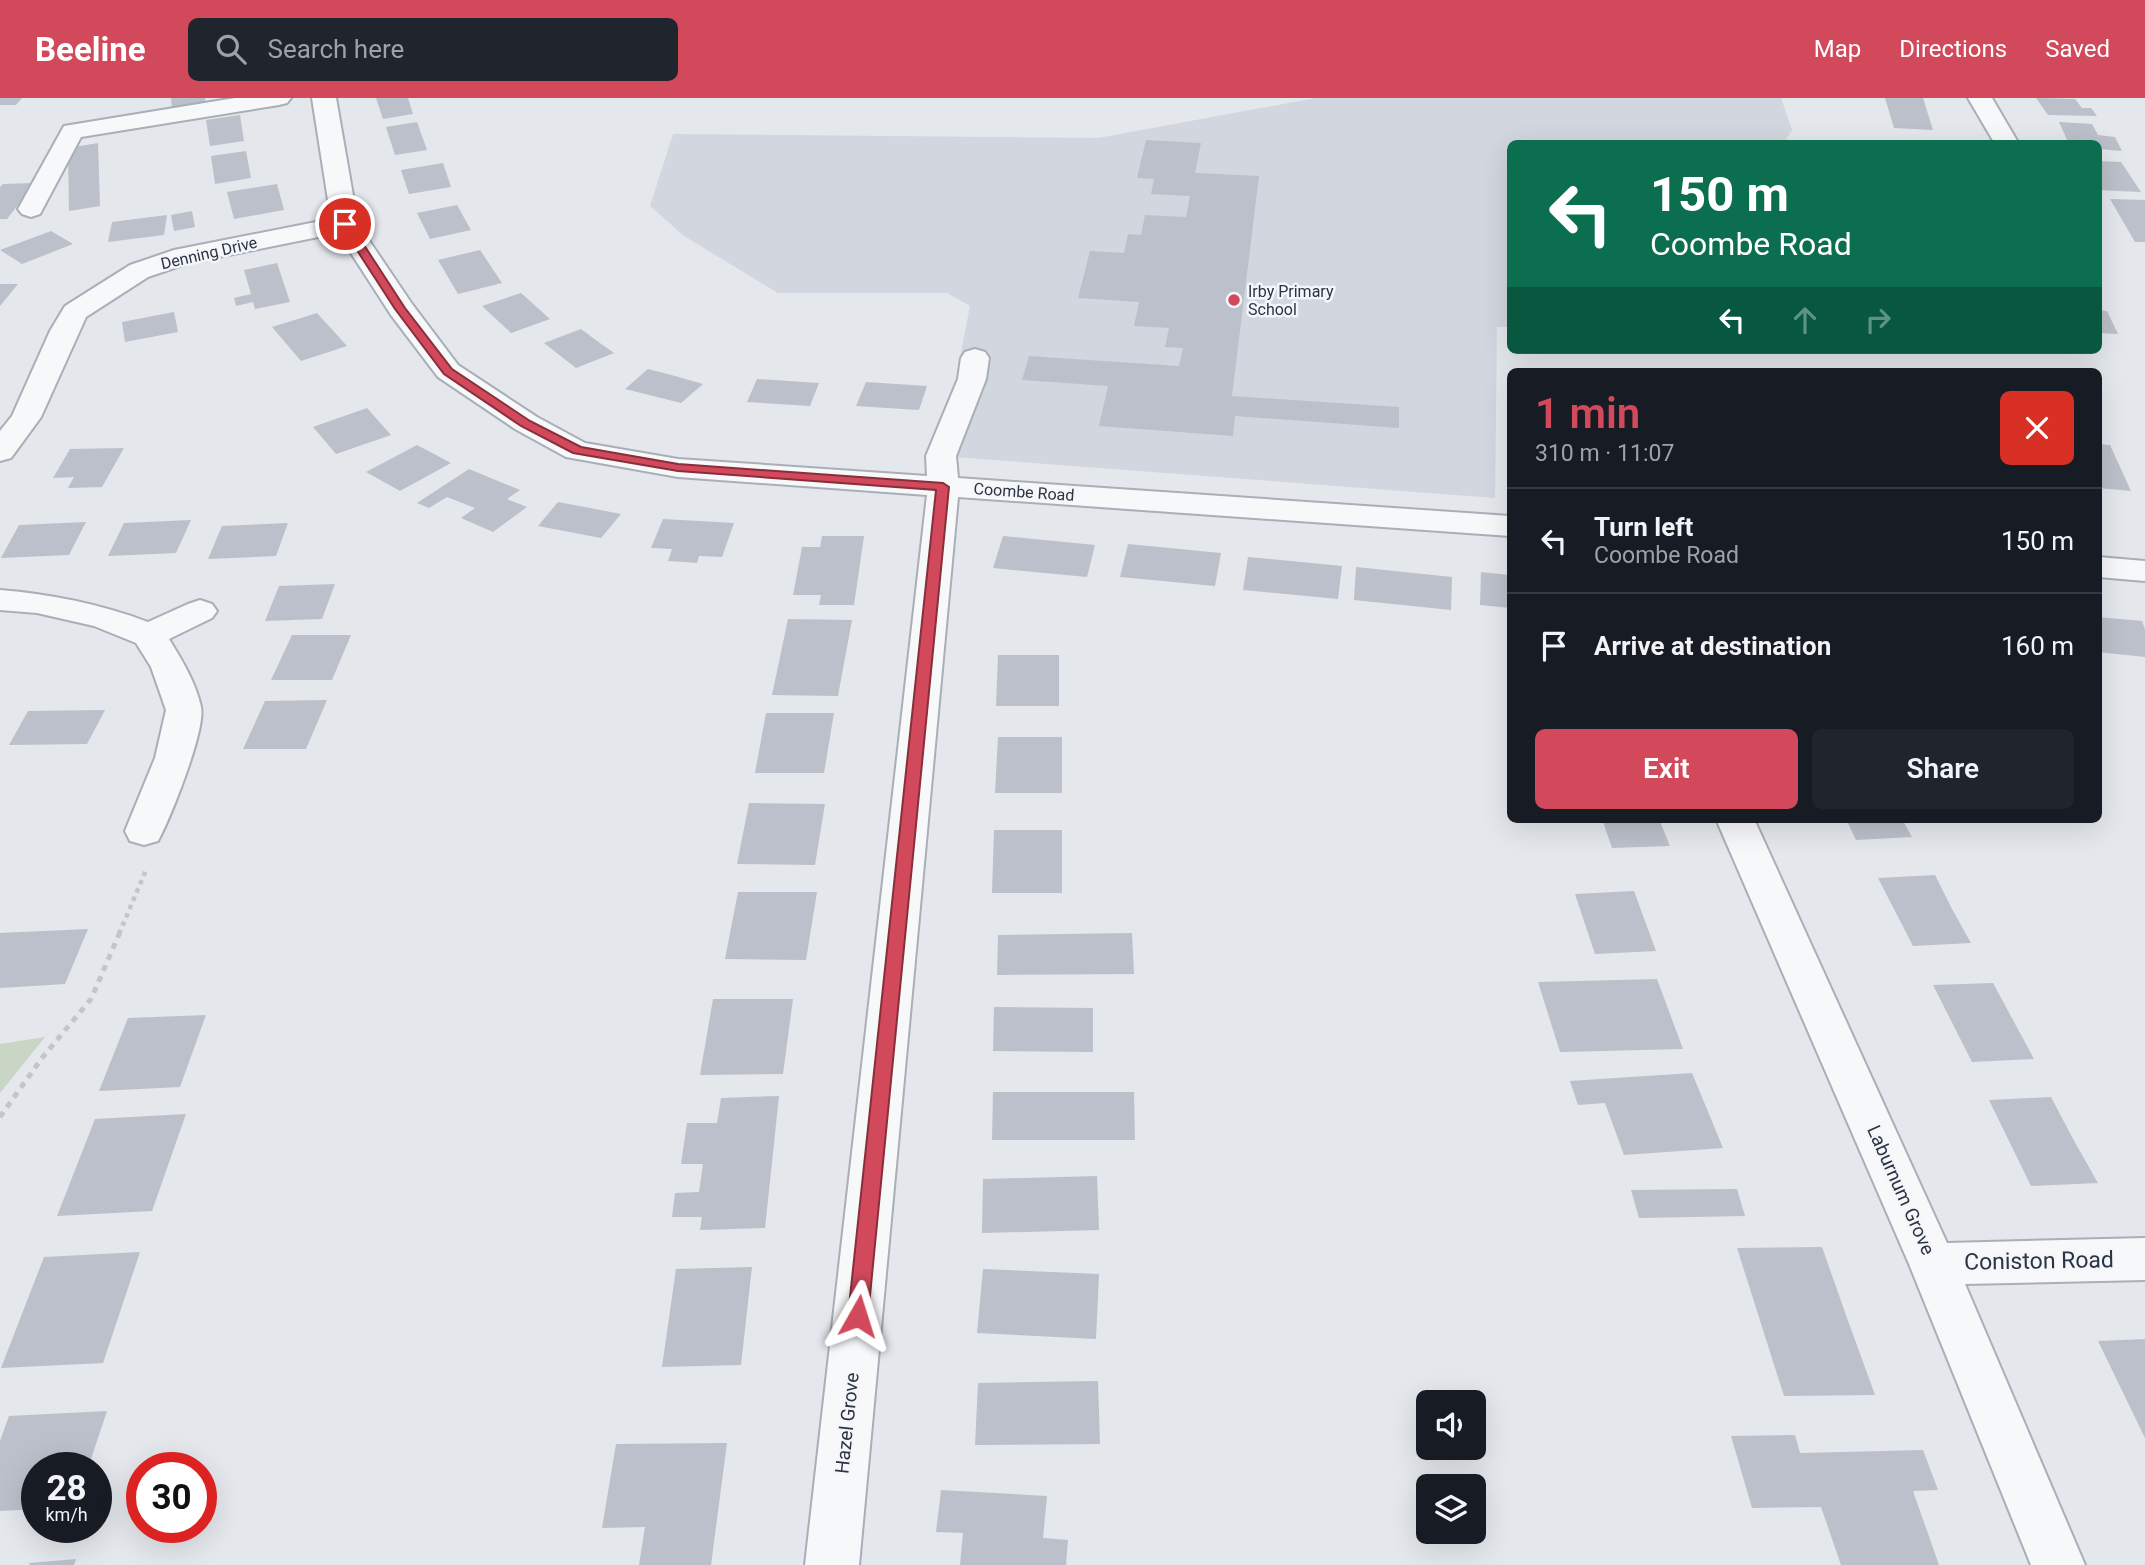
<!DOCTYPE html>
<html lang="en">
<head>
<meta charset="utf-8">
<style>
	:root { --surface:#171b24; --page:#20242c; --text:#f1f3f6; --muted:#9ea1a6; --line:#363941; --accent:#d1495b }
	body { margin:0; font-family:Roboto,sans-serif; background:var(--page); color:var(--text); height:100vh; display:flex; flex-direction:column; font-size:26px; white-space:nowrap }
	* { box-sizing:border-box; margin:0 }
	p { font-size:23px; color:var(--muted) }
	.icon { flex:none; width:38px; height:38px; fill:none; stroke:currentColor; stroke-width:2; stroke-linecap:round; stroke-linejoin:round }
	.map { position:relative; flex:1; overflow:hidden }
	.side { position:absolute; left:1507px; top:270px; width:595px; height:455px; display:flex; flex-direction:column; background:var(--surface); border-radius:10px; box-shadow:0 7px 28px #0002 }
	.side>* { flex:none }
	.banner { position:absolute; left:1507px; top:42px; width:595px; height:214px; border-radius:10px; box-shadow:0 7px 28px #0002; background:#0b6e4f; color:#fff; overflow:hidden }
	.buttons { position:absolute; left:1416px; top:1292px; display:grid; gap:14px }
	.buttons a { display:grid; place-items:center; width:70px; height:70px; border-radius:10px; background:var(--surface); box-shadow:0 7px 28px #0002; font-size:35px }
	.speed { position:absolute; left:21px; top:1354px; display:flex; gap:14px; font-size:35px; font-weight:700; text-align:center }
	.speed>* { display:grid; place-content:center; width:91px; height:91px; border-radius:50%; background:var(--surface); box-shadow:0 7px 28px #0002; line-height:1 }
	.speed small { font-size:18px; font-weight:400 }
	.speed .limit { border:10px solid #d22; background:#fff; color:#111 }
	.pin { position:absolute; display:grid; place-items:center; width:60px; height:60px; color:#fff; margin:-30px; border:4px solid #fff; border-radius:50%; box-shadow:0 2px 7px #0007 }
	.me { position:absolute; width:77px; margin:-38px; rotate:6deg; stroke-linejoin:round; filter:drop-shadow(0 0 5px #0008) }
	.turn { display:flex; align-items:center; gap:24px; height:147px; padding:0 28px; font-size:32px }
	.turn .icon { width:91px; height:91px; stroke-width:2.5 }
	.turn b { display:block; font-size:49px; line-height:60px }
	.lanes { display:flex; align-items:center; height:66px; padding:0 28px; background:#0003; justify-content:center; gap:35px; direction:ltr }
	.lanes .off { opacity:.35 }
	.round { display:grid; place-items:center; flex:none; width:74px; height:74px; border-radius:10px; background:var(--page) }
	.summary { display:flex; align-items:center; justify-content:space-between; height:119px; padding:0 28px }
	h1 { font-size:42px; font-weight:600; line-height:52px; color:var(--accent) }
	.primary-button { display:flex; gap:14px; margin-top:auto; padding:14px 28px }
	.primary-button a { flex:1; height:80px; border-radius:10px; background:var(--accent); color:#fff; font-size:28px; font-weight:600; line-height:80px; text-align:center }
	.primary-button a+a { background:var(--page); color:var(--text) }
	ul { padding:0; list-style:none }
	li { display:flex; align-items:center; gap:21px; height:105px; padding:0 28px; border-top:2px solid var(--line) }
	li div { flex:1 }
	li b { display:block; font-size:26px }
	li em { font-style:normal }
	header { display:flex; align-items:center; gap:42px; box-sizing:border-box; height:98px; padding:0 35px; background:var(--accent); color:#fff }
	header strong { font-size:33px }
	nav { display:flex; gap:38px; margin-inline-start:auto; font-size:24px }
	.search { width:490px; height:63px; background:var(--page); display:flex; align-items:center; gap:18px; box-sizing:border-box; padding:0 24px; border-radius:10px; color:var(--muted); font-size:26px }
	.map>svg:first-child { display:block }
</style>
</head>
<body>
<header>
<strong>Beeline</strong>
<div class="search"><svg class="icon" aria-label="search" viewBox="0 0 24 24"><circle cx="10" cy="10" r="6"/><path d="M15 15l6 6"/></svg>Search here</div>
<nav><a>Map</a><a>Directions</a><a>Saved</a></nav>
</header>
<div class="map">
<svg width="2145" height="1467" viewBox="0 0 2145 1467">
	<rect width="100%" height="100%" fill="#e4e7ec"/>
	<path fill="#d2d6de" d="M1316,0H1781L1792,32L1783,46H1510V229H1497L1495,400L941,358L970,208L947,195H778L684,138L650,108L673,36L1098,40Z"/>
	<path fill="#c9d6c5" d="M45,939L0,995V946Z"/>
	<path fill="#bbc0ca" d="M0,0H22L16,7H0Z
		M171,0H205L206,6L172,11Z
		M376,0H408L413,16L383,21Z
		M1885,0H1923L1933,32L1894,30Z
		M2036,0L2075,1L2082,10H2091L2097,18L2048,17Z
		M240,17L244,43L210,48L206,22Z
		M417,24L427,52L395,57L386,29Z
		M2059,24L2092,26L2098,37L2115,39L2122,53L2098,51V46H2069Z
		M1146,42L1201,45L1195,75L1259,78L1232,298L1399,309V330L1235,318L1233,338L1099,328L1108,288L1022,282L1029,258L1179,268L1183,250L1165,249L1169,230L1134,228L1139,204L1078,200L1090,153L1124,155L1128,136L1141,137L1145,117L1186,119L1190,98L1151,96L1154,81L1137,80Z
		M98,45L100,108L69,113L68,50Z
		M246,53L251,80L215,86L211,58Z
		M2098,63L2121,64L2141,94L2098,92Z
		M443,65L451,89L409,96L401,72Z
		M35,85L7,121H0V89L3,86Z
		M277,86L284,112L234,121L227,94Z
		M2110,101L2145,102V144H2135Z
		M457,107L471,132L430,141L417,115Z
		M192,113L195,129L174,133L171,117Z
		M167,117L164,137L108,144L112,124Z
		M51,133L73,146L22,166L0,152Z
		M480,152L502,185L458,196L438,162Z
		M277,165L290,204L255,211L253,204L236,208L234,200L251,196L244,172Z
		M0,186H18L0,208Z
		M521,195L550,221L511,235L482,208Z
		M2098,212L2107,213L2118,236L2098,235Z
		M174,214L178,234L125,244L122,224Z
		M317,215L347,248L301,263L272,229Z
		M581,231L597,243L614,255L576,270L544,245Z
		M648,271L675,278L703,286L681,305L625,291Z
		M757,281L819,285L810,308L747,304Z
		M866,284L896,286L927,288L919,312L856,308Z
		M367,310L391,337L336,356L313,329Z
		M2098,346L2110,347L2131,393L2098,390Z
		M417,347L451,365L400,393L366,374Z
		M124,350L102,389L68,390L74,379L53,380L70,351Z
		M469,371L520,392L507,401L527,409L493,434L461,420L475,410L447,399L429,410L417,405Z
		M558,404L590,410L621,416L601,440L538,428Z
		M663,421L699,423L734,425L722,459L699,458L697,465L684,464L668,463L672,451L651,450Z
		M191,422L176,455L108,458L124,425Z
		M86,424L69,457L1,460L19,427Z
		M288,425L276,458L208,461L222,428Z
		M822,438H864L854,507H819L821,497H793L802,449H820Z
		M1003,438L1095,447L1087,479L993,470Z
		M1128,446L1221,455L1215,488L1120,479Z
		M1248,459L1342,468L1338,501L1243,492Z
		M1356,469L1452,479L1451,512L1354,502Z
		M1481,474L1510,477V510L1480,507Z
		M335,486L322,521L265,523L279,488Z
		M2098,519L2142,523L2145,531V559L2098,554Z
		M788,521L852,522L838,598L772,597Z
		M292,537H351L332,582H271Z
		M998,557H1059V608H996Z
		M327,602L306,651H243L265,603Z
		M105,612L87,646L9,647L28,613Z
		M766,615H834L824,675H755Z
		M998,639H1062V695H995Z
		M749,705L825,706L815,767L737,766Z
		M1602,721H1659L1670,748L1612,750Z
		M1846,721H1902L1912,739L1856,742Z
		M994,732H1062V795H992Z
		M1935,777L1952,811L1971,845L1913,848L1878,780Z
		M1634,793L1656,853L1595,856L1575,796Z
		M738,794H817L806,862L725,861Z
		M88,831L65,886L0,890V835Z
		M1132,835L1134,876L997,877L998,837Z
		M1657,881L1683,951L1560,954L1538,884Z
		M1993,885L2013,922L2034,961L1972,964L1933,887Z
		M713,901H793L783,976L700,977Z
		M994,909L1093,910V954L993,953Z
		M206,917L180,989L99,993L128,920Z
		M1692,975L1723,1050L1624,1057L1605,1005L1578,1007L1570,983Z
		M993,994H1134L1135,1042H992Z
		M779,998L765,1130L700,1132L702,1119H672L675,1095L699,1094L703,1066H681L687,1025H717L721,1000Z
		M2051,999L2073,1041L2098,1085L2031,1088L1989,1002Z
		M186,1016L152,1113L57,1118L95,1021Z
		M1097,1078L1099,1132L982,1135L983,1081Z
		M1737,1091L1745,1118L1639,1120L1631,1092Z
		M1822,1149L1847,1220L1875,1297L1784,1298L1737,1150Z
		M140,1154L103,1265L1,1270L44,1159Z
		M752,1169L741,1267L662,1269L676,1171Z
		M983,1171L1099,1176L1096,1241L977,1235Z
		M2145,1241V1340L2098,1243Z
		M1098,1283L1100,1346L975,1347L978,1285Z
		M107,1313L88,1370H37V1411L0,1413V1343L9,1318Z
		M1795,1337L1800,1355L1923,1352L1938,1392L1913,1393L1939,1467H1841L1821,1409L1752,1410L1731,1338Z
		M727,1345L711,1467H639L645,1429L602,1430L616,1346Z
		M941,1392L1047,1398L1043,1440L1068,1442L1066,1467H960L963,1435L936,1434Z
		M76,1461L74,1467H30L29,1465Z"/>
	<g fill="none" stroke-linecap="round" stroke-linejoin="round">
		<g stroke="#a9aeb7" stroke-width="4">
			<path id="minor" d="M235,0H291L287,5L279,7L81,39L40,116L31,119L22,116L18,111L64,28Z
				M312,0H336L358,126L412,206L458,267L537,319L585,345L678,361L927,378L926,358L958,281L961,260L965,254L975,251L985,254L989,260L986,281L956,358L958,380L1510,418V438L958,399L859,1467H805L927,397L678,379L566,359L515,331L438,279L391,217L338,135L189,165L148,179L86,219L41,319L11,360L0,363V333L12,318L50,233L65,208L130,167L174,152L331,121Z
				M1968,0H1992L2019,46H1995Z
				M2098,459L2145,463V483L2098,479Z
				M0,492C51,496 100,506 148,524L188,506L200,502L212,506L217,513L212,520L169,541C182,562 196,585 201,609C206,632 170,721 158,743L144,747L130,743L125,733L155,660L166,612L151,569L136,545L94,528L37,515L0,512Z
				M1716,721H1754L1947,1145L2145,1140V1182L1965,1186L2085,1467H2031L1909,1166Z"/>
		</g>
		<path stroke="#c2c5cb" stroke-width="4.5" stroke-dasharray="4.5 4.5" stroke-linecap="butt" d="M119,836L146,772"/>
		<path stroke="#c2c5cb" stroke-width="5" stroke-dasharray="6 6" stroke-linecap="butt" d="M0,1019L42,960L91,901L120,834"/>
		<use href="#minor" fill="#f7f8fa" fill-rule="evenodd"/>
	</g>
	<path fill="#d1495b" stroke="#882f3b" stroke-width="2" d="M342,124H349L405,210L452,271L530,323L581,349L678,366L943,385L949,389L868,1218L865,1225L858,1227L851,1225L848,1218L936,392L678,373L573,355L521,328L444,276L395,211L340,126Z"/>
	<circle fill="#d1495b" stroke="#f4f6f9" stroke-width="2.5" cx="1234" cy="202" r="7"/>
	<g text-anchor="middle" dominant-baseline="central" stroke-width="5" stroke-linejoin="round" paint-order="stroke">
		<g font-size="16" fill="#2b3445" stroke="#f4f6f9">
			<text transform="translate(209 155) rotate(-13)">Denning Drive</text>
			<text transform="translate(1024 394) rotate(4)">Coombe Road</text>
		</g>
		<g font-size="16" fill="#2b3445" stroke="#f4f6f9" text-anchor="start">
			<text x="1248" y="193">Irby Primary<tspan x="1248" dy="18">School</tspan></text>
		</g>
		<g font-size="19" fill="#2b3445" stroke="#f4f6f9">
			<text transform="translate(1901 1092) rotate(66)">Laburnum Grove</text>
			<text transform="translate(847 1325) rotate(-84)">Hazel Grove</text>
		</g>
		<g font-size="23" fill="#2b3445" stroke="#f4f6f9">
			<text transform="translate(2039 1163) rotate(-1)">Coniston Road</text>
		</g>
	</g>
</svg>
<div class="buttons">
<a><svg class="icon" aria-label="sound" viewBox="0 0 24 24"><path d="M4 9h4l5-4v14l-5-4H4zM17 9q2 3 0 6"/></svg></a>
<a><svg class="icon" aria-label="layers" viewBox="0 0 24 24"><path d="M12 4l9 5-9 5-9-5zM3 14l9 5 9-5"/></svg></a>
</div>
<div class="speed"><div>28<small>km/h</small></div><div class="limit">30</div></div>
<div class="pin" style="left:345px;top:126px;background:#d93025"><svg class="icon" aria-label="arrive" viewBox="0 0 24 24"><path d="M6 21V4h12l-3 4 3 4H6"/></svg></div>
<svg class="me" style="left:858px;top:1218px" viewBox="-20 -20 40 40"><path d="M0-17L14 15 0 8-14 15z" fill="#d1495b" stroke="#fff" stroke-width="4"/></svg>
<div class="banner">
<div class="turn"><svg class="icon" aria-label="left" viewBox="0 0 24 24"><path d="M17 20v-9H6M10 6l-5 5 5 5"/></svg><div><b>150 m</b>Coombe Road</div></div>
<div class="lanes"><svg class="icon" aria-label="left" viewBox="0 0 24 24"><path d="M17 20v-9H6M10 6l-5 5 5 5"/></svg><svg class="icon off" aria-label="ahead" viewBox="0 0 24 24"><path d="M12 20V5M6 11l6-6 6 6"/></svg><svg class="icon off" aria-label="right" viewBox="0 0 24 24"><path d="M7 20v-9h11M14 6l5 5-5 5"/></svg></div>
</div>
<section class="side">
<div class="summary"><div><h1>1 min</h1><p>310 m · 11:07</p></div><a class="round" style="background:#d93025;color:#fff"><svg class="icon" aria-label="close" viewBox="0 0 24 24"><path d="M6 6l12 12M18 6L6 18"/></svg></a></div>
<ul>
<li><svg class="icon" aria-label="left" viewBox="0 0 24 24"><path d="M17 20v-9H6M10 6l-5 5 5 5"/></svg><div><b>Turn left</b><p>Coombe Road</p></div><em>150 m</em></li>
<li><svg class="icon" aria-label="arrive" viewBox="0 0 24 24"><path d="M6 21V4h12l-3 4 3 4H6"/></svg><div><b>Arrive at destination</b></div><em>160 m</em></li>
</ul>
<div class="primary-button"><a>Exit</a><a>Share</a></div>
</section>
</div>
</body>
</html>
